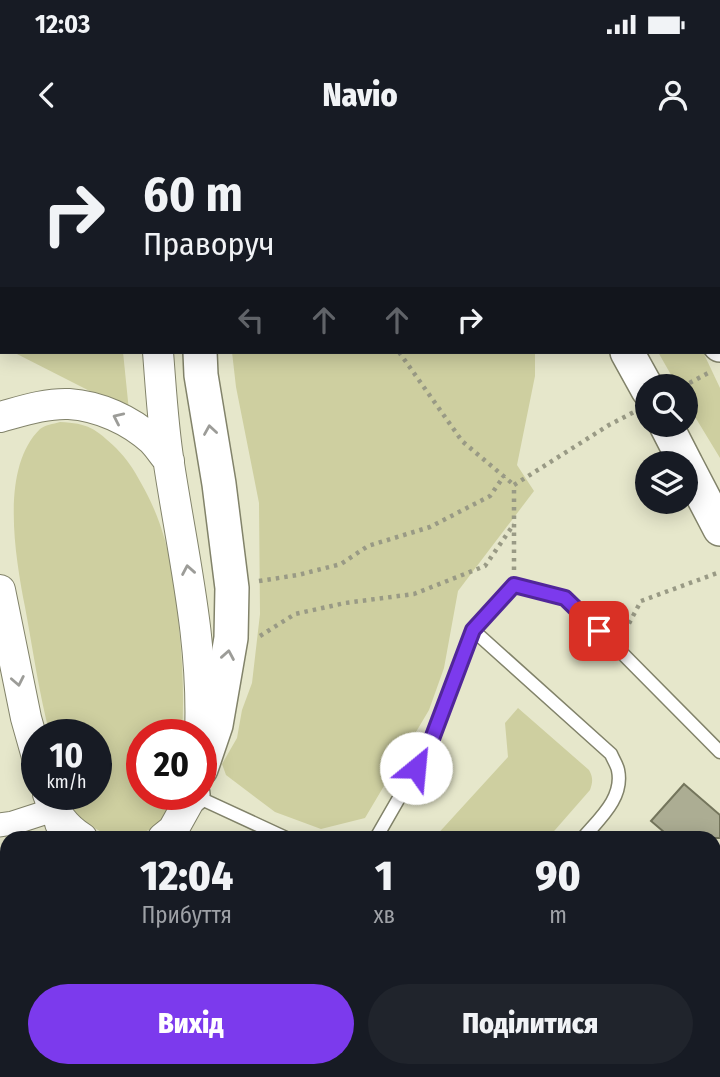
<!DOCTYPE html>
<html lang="uk">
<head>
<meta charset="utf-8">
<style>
	:root { --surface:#171b24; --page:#20242c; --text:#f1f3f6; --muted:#9ea1a6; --accent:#7c3aed }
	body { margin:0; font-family:"Fira Sans Condensed",sans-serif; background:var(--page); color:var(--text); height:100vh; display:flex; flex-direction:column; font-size:26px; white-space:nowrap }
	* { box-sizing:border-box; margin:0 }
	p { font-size:23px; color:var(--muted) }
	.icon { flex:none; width:38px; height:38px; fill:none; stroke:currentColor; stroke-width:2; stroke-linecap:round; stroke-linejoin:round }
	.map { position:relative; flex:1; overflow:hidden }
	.details { position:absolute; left:0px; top:691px; width:721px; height:247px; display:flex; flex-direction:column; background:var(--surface); border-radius:21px 21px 0 0; box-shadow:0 4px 18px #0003 }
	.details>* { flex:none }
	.hud { position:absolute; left:0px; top:0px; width:721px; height:214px; box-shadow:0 4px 18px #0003; background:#171b24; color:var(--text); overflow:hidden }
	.buttons { position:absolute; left:635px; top:234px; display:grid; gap:14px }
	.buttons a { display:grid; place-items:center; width:63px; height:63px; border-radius:50%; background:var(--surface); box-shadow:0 4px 18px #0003; font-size:35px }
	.speed { position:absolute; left:21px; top:579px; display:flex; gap:14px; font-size:35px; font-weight:700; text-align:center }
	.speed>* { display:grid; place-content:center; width:91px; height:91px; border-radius:50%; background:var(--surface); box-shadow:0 4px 18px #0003; line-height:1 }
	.speed small { font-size:18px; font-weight:400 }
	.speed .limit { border:10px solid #d22; background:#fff; color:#111 }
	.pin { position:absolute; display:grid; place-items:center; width:60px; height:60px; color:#fff; margin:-30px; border-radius:14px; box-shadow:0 4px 10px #0006 }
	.me { position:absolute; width:77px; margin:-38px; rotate:28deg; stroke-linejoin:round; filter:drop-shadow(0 0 5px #0008) }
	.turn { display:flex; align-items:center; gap:24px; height:147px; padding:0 28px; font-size:32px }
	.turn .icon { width:91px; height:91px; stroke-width:2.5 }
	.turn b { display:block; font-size:49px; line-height:60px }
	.lanes { display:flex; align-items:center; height:66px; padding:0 28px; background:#0003; justify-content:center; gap:35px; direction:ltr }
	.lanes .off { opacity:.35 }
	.eta { display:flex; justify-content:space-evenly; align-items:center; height:119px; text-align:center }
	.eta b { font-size:42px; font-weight:800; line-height:49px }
	.action { display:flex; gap:14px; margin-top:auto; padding:14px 28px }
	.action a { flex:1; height:80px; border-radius:42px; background:var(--accent); color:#fff; font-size:28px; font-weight:800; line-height:80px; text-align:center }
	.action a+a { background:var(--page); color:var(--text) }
	.status { display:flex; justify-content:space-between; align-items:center; height:49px; padding:0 35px; background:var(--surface); direction:ltr }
	.status svg { height:19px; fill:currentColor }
	header { display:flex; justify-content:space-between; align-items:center; height:91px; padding:0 28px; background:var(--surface); font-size:32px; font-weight:800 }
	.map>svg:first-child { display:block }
</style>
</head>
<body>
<div class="status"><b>12:03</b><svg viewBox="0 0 49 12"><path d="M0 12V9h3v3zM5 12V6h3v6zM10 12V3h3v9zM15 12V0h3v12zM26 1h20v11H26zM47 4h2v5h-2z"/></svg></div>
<header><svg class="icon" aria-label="back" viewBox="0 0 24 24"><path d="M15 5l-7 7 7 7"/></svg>Navio<svg class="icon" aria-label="person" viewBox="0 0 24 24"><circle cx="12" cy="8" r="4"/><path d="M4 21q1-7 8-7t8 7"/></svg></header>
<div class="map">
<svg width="720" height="937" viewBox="0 0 720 937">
	<rect width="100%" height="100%" fill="#e6e7cb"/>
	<path fill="#cecfa0" d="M277,0H455L458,2H275Z
		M13,212H123L129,271Z
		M232,212H535V236L517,325L534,351L458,451L444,528L429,570L365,678L321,689L275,672L226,635L222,624L237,598L242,570L252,543L260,474L259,363L236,247Z
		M658,212H703L720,248V318L686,262V247H678Z
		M60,282C88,283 96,289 116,308C127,319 134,330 141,343C169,391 176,444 180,498C183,531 184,562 182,595H142V654L174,655L168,673L151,689L133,697L105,694L77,678L69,655L96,654V595H50C39,553 33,510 25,467C15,415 0,328 40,289C45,285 53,284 60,282Z
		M518,568L589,630C593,637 593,642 590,650L548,698H434L508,617L505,583Z"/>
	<path fill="#acad93" stroke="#74755c" stroke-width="2" d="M684,644L720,675V698H671L651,681Z"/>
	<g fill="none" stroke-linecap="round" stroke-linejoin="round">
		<g stroke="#82836a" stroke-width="15">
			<path id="service" d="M473,490L514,445L565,459L616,507L720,612
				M193,655L286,698
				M376,698L430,604L473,490L611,614C613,619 617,625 618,630C624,658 599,679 583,698
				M714,839L720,832
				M448,931L456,937
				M151,937L153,931
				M362,937L366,931
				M628,937L633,931"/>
		</g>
		<g stroke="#82836a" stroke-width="25">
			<path id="minor" d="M0,685L13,683L53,670L57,685
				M90,937L92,931"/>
		</g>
		<g stroke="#82836a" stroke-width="32">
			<path id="tertiary" d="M59,2L60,0
				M156,2V0
				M0,192L2,186
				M158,212C161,249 163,287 169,324C183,416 204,501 200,595
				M0,277C22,271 46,263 69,264C99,266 130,280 152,300C158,306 163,314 169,321
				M0,450L26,578L37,617
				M48,654C54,672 66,688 82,698
				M163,698L173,690L193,654"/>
		</g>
		<g stroke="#82836a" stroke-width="36">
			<path id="secondary" d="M503,0L504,2
				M638,0L639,2
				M22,2L23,0
				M246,2L248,0
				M0,75L2,70
				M719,204L720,205
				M200,212L201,235L219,344L232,448L231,498L216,585L201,629
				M627,212L648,250
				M666,285L686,324
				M686,324L720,389
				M193,655V654"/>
		</g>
		<path stroke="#999a85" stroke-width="4.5" stroke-dasharray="3.5 5" stroke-linecap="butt" d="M299,0V2
			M399,212L462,301L514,345
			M682,247L712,231
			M514,430V345L609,285L634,272
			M259,441L298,435L341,424L368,406L430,387L490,356L504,336
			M625,491L641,461L720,432
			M260,496L295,474L345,463L414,454L485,426L514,384"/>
		<use href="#service" stroke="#fff" stroke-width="12"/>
		<use href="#minor" stroke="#fff" stroke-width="23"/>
		<use href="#tertiary" stroke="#fff" stroke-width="30"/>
		<use href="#secondary" stroke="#fff" stroke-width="33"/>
	</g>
	<defs><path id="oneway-chevron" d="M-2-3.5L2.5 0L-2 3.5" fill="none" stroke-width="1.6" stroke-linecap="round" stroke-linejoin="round" transform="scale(1.75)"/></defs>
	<g stroke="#9c9c98">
		<use href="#oneway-chevron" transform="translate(118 278) rotate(-155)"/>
		<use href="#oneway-chevron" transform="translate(210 290) rotate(-99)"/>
		<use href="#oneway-chevron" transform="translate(188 430) rotate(-100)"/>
		<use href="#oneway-chevron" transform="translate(228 515) rotate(-80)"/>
		<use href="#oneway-chevron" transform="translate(18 541) rotate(79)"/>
	</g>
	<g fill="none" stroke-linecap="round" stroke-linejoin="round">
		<g stroke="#51269a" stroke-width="18">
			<path id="route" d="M416,628L430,604L473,490L514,445L565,458L599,491"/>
		</g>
		<use href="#route" stroke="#7c3aed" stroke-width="12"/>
	</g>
</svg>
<div class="buttons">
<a><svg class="icon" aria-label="search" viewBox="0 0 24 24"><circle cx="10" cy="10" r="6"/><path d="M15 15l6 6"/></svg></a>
<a><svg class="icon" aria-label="layers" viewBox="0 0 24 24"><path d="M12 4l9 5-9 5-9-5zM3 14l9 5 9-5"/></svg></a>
</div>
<div class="speed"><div>10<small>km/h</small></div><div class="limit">20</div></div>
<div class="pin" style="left:599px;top:491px;background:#d93025"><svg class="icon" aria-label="arrive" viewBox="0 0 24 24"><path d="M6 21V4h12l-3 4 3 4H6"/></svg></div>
<svg class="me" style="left:416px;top:628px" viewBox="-20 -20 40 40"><circle r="19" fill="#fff"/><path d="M0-13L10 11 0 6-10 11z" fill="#7c3aed"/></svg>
<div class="hud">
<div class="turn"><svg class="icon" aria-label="right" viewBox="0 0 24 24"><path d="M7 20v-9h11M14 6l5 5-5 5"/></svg><div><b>60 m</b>Праворуч</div></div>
<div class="lanes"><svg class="icon off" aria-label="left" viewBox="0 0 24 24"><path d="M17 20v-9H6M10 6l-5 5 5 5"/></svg><svg class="icon off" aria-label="ahead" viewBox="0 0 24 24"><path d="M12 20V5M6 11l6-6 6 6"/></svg><svg class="icon off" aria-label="ahead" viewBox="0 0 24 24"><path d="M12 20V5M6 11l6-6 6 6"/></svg><svg class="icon" aria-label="right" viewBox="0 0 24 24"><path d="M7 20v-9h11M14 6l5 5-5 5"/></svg></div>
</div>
<section class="details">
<div class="eta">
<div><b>12:04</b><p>Прибуття</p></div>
<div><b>1</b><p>хв</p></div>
<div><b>90</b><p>m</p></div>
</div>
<div class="action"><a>Вихід</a><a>Поділитися</a></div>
</section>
</div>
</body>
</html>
